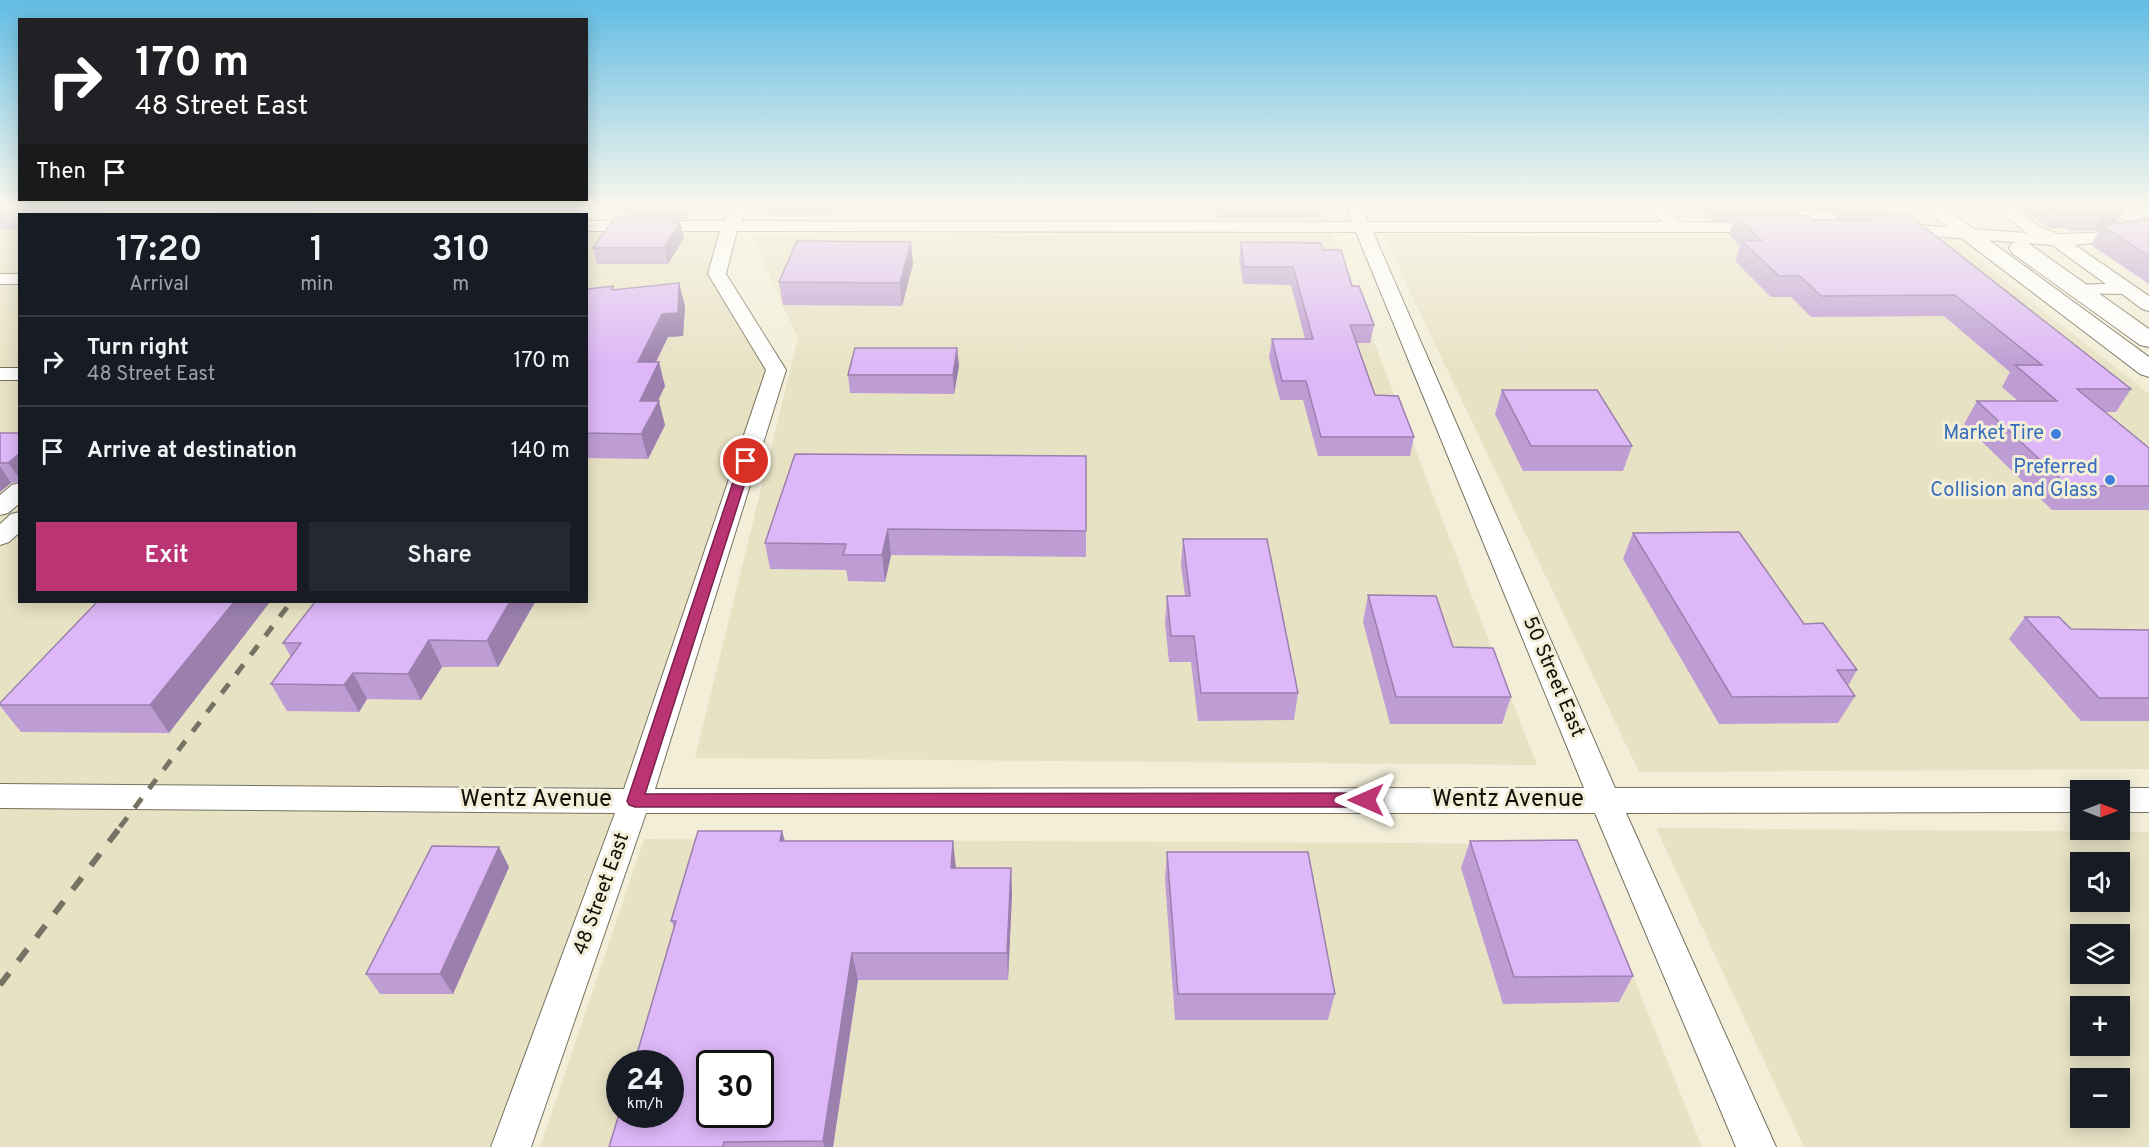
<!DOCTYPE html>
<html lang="en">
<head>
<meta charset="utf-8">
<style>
	:root { --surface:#171b24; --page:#242831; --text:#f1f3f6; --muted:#9ea1a6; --line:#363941; --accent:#bb3473 }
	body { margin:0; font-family:Overpass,sans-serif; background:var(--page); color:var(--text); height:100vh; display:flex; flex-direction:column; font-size:22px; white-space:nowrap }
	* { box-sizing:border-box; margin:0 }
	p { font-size:20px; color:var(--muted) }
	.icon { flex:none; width:33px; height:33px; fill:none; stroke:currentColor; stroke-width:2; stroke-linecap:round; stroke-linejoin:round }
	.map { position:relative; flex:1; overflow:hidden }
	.details { position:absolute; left:18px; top:213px; width:570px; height:390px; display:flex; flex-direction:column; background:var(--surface); border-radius:0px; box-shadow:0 3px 15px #0003 }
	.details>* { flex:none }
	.guide { position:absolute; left:18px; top:18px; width:570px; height:183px; border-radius:0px; box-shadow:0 3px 15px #0003; background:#202124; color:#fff; overflow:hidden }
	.needle { width:39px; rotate:90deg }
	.controls { position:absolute; left:2070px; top:780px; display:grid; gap:12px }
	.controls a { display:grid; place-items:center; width:60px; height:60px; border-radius:0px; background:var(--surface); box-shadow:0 3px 15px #0003; font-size:30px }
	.speed { position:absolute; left:606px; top:1050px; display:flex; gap:12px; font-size:30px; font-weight:700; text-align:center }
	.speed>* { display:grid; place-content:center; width:78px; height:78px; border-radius:50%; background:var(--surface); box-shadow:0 3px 15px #0003; line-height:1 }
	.speed small { font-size:15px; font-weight:400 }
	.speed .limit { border:3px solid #111; border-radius:9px; background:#fff; color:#111 }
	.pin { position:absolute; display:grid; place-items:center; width:51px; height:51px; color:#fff; margin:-26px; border:3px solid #fff; border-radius:50%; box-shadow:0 2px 6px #0007 }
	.me { position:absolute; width:66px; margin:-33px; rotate:270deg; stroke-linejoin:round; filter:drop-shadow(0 0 4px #0008) }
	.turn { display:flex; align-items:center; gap:21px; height:126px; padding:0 18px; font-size:27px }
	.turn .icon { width:78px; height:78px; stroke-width:2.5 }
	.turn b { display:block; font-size:42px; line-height:51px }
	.then { display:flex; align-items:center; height:57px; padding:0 18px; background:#0003; gap:12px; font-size:22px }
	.eta { display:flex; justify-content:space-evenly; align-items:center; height:102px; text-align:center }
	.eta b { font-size:36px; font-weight:600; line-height:42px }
	.button { display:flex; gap:12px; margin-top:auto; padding:12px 18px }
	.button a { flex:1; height:69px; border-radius:0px; background:var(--accent); color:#fff; font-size:24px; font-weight:600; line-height:69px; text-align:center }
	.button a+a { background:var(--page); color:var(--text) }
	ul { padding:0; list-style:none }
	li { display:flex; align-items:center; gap:18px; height:90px; padding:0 18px; border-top:2px solid var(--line) }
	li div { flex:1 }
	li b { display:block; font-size:22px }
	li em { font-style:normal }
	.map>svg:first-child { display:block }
</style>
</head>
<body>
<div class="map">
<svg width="2149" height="1147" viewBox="0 0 2149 1147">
	<rect width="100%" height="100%" fill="#f2eed8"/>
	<path fill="#e8e2c5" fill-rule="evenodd" d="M0,205H357L347,214H20V602H586L587,226H730L717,274L776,370L511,1147H0Z
		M375,205H715L710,214H365Z
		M768,205H1330L1335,216H763Z
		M1377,205H1912L1923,214L1910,219L1382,216Z
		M1332,233L1537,765L695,758L798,338L751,235Z
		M1383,235L1952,239L2149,394V769L1639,772Z
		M1656,828L2149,832V1147H1804ZM2080,862H2120V902H2080ZM2120,934V974H2080V934ZM2120,1006V1046H2080V1006ZM2080,1078H2120V1118H2080Z
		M644,839L1580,844L1702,1147H540ZM620,1064H670V1114H620ZM710,1064H760V1114H710Z"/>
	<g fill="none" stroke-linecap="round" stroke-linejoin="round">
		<g stroke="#76725f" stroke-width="2">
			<path id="minor" d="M347,205H365L356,214H339Z
				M733,205H749L741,221L1352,222L1345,205H1361L1368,222H1662L1648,205H1665L1680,222L1771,223L1773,227L1765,232H1373L1615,788H2080L2089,790H2080V812L1626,813L1776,1147H1736L1595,813H646L531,1147H491L615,813L0,808V784L624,789L766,370L708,274L720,231H586V221H724ZM737,231L1356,232L1584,788L655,789L786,370L726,274Z
				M1992,205H2011L2041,227L2058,234L2094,233L2132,225L2102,205H2122L2149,221L2147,232L2107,241L2075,245L2149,296V311L2142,309L2122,294L2071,293L2068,289L2071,285L2106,284L2052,245L1892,233L1884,228L1892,223L2027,233Z
				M1877,206V205L1969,206L1961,211H1885Z
				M1799,211H1867L1875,216L1867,221L1793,219L1791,216L1793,213Z
				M0,274H20V284H0Z
				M0,368H20V380H0Z
				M20,483V503L8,513L0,515V495L12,485Z
				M20,512V532L9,542L0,545V524L11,514Z
				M2120,788H2149V812H2120V790H2111Z"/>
		</g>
		<g stroke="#76725f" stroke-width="2">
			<path id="major" d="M1918,205H1941L2149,357V377L2140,374Z
				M2020,242L2028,243L2149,329V347L2140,345L2012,253L2009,248L2012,243Z"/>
		</g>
		<use href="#minor" fill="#fff" fill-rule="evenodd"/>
		<use href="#major" fill="#fff" fill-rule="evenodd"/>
		<path stroke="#767365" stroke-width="5" stroke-dasharray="12 12" stroke-linecap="butt" d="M120,827L291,602"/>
		<path stroke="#767365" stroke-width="6" stroke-dasharray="15 15" stroke-linecap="butt" d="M0,985L121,826"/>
	</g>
	<path fill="#be9dd4" d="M0,205H111L97,214H20V229H0Z
		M209,205H319L308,214H214Z
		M385,205H463L458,210H387Z
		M589,205H693L686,219H674L675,222H680L684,238L668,264H597L593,248L628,217L626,209H590Z
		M765,205H839L835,215H766Z
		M1037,205H1158V207L1037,206Z
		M1215,205H1325L1323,218H1217Z
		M1700,205H1791L1787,215L1813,220H1838L1821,205H1889L1885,215L2131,389L2116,412H2105L2149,448V510H2052L1964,424L1977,401H2018L2002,387L2010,372L1944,316L1811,317L1791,297H1771L1735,261L1740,246L1729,235L1734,221H1715Z
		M2014,205H2116L2124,210L2116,223L2149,222V284L2091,245L2100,229L2094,231H2070L2066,228H2050Z
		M1241,242L1323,250L1352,286L1374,325L1370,343H1357L1375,395L1414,437L1410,456H1318L1303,400H1280L1269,357L1272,339H1305L1291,285L1243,284L1239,258Z
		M913,264L902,306L783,305L779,282Z
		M614,290L685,306L683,336L668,337L656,362L665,386L658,401L665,425L648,459L586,458V297Z
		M957,348L959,366L954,394L850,393L848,375Z
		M1502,390L1632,446L1623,471H1523L1495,414Z
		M0,433H20V482L11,483L0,492Z
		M1086,456V557L891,555L885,582L848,581L846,570L770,569L765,543Z
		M1633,533L1804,624L1857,670L1848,686L1855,696L1838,723L1719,724L1623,559Z
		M1183,539L1298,693L1294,720L1198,721L1191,662H1169L1165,623L1167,596H1185L1181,565Z
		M1368,595L1453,647L1511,697L1502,724H1390L1363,622Z
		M97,602L169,733L21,732L0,706V703Z
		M535,602L498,667H442L421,700L367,699L359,712L287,711L271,684L291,657L283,643Z
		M2025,617L2071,629L2149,630V721H2081L2009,639Z
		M782,831L785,841L956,868H1011L1012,895L1008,980H858L833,1147H609L674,927L671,921Z
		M1470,841L1633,976L1619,1002L1503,1004L1461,868Z
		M1167,852L1335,994L1328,1020H1175L1165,879Z
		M509,867L453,994H380L366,974Z"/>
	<path fill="#9b80ad" d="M66,205H111L97,214H66L62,208Z
		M295,205H319L308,214H299Z
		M457,205H463L458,210Z
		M683,205H693L686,219Z
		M834,205H839L835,215Z
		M2124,210L2114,226H2102L2100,229L2094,231L2103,214Z
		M674,217L676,228L680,222L684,238L668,264L664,248L671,222Z
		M911,242L913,264L902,306L900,283Z
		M679,283L685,306L683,336L668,337L644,386L638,362Z
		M957,348L959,366L954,394L953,375Z
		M659,362L665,386L651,415L659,401L665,425L648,459L641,434L640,401Z
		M20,453V479L8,463Z
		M0,466L11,483L0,492Z
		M888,529L891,555L885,582L882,555Z
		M234,602H270L169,733L150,705Z
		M510,602H535L498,667L487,641Z
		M429,640L442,667L421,700L408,674Z
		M353,673L367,699L359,712L344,685Z
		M782,831L789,858L780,841Z
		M953,841L956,868H951Z
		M499,847L509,867L453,994L440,974Z
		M1011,868L1012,895L1008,980L1007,953Z
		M852,953L858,980L833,1147H824L823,1141Z"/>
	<path fill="#ddb7f7" stroke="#9b80ad" stroke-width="1.5" fill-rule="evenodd" d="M0,205H66L62,208H0Z
		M2048,205H2116L2124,210L2103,214L2079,215L2075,212H2059Z
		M1736,215H1808L1813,220H1870L1865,215H1909L2131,389H2077L2149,448V486H2068L1977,401H2057L2015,365H2042L1955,295L1821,296L1800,276H1779L1742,241H1762Z
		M615,217H674L671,222H680L664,248H593Z
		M2143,219L2149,222V256L2102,226Z
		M797,241L911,242L900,283L779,282Z
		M1241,242L1321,243L1323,250H1341L1352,286H1359L1374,325H1350L1375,395L1398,396L1414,437H1321L1306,381H1282L1272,339H1313L1293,267H1244Z
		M679,283L678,313L662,314L638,362H659L640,401H659L641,434L586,433V297L588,289L613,286L612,290Z
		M855,348H957L953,375H848Z
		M1502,390H1597L1632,446H1531Z
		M0,433H20V453L8,463H0Z
		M795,454L1086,456V531L888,529L882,555H843L846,544L765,543Z
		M1739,532L1804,624L1823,623L1857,670H1837L1855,696L1732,697L1633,533Z
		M1183,539H1267L1298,693H1201L1194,636H1171L1167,596H1190Z
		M1368,595L1436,596L1453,647L1493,648L1511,697H1396Z
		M97,602H234L150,705H0V703Z
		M315,602H510L487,641L429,640L408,674L353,673L344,685L271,684L301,643H283Z
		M2025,617H2059L2071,629L2149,630V698H2099Z
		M698,831H782L780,841H953L951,868H1011L1007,953H852L823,1141L724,1142L723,1147H609L620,1111V1114H670V1064H634L676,921H671ZM710,1064H760V1114H710Z
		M1577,840L1633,976L1514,977L1470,841Z
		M432,846L499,847L440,974H366Z
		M1167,852H1308L1335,994H1178Z"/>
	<linearGradient id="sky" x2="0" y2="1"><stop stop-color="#61bce4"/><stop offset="0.56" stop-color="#f9f7ed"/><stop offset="1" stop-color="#f9f7ed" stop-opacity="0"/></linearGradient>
	<rect width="2149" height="366" fill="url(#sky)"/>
	<path fill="#bb3473" stroke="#7a224b" stroke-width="1.5" d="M746,457L752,461L645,794L1366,793L1372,795L1375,800L1372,805L1366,807H635L629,805L627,801L740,461Z"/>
	<g fill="#3f7fe0" stroke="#f2eed8" stroke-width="2">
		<circle cx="2056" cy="434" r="6"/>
		<circle cx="2110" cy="480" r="6"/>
	</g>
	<g text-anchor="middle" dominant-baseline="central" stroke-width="6" stroke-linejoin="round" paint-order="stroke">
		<g font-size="20" fill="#366cbe" stroke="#f2eed8" text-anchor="end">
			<text x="2044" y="434">Market Tire</text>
			<text x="2098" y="468">Preferred<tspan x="2098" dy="23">Collision and Glass</tspan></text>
		</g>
		<g font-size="20" fill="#111008" stroke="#f2eed8">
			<text transform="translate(1553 677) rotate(67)">50 Street East</text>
			<text transform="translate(602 894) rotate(-70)">48 Street East</text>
		</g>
		<g font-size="24" fill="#111008" stroke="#f2eed8">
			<text x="536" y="800">Wentz Avenue</text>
			<text x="1508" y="800">Wentz Avenue</text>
		</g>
	</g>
</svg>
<div class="controls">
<a><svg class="needle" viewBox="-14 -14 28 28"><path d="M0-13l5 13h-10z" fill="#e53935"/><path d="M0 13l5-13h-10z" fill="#9ea1a6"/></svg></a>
<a><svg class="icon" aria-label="sound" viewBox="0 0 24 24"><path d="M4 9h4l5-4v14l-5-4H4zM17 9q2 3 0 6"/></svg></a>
<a><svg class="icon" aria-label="layers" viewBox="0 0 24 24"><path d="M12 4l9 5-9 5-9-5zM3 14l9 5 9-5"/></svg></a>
<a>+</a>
<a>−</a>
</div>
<div class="speed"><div>24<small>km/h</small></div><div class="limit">30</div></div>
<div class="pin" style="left:746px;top:461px;background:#d93025"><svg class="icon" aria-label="arrive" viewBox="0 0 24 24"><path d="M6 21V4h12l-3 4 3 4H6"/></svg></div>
<svg class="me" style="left:1366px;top:800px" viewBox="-20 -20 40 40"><path d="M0-17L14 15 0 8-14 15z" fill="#bb3473" stroke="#fff" stroke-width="4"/></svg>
<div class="guide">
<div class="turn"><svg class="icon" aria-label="right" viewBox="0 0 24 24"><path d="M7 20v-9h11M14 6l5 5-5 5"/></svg><div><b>170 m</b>48 Street East</div></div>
<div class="then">Then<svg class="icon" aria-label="arrive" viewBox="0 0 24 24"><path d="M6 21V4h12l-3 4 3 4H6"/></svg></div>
</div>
<section class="details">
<div class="eta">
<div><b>17:20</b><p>Arrival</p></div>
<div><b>1</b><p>min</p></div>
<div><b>310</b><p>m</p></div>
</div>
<ul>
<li><svg class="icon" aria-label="right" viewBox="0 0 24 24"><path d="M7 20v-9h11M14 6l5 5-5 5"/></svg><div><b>Turn right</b><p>48 Street East</p></div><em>170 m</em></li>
<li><svg class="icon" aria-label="arrive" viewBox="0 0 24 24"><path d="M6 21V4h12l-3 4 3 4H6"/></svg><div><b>Arrive at destination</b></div><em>140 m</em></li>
</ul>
<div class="button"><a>Exit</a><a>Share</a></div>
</section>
</div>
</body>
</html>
